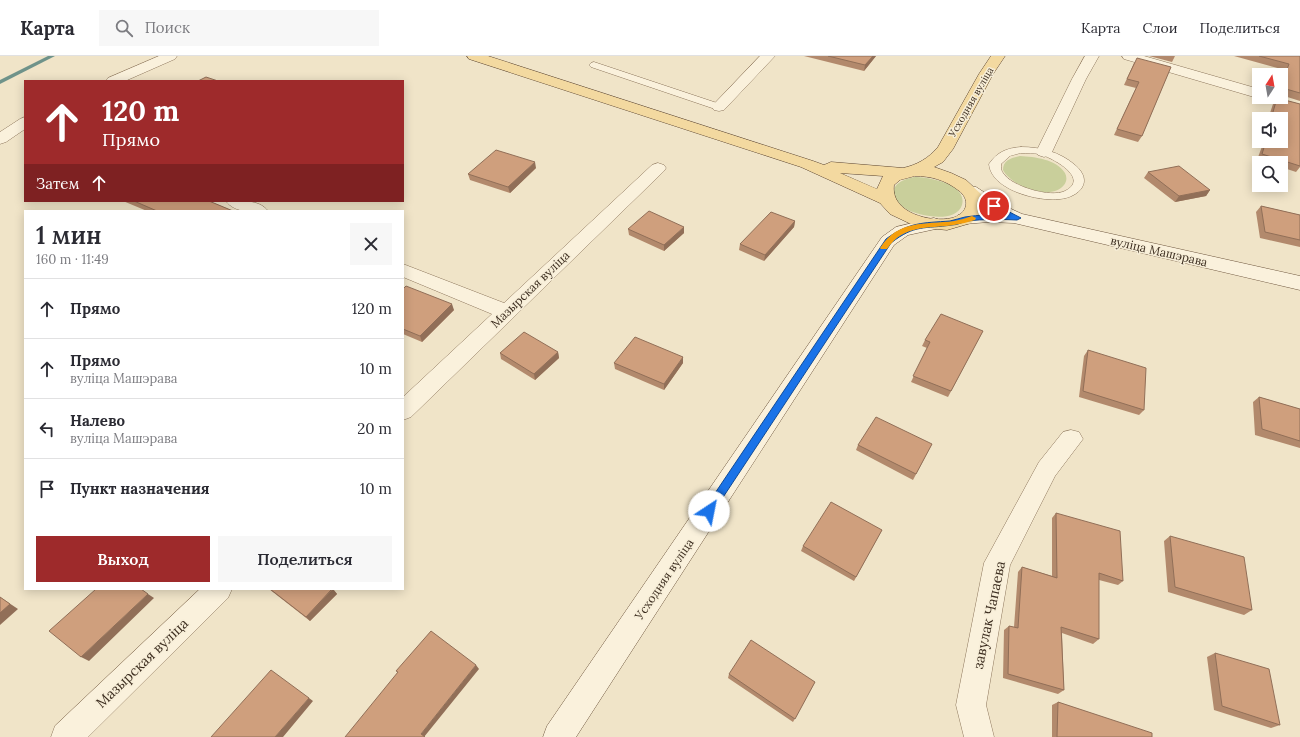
<!DOCTYPE html>
<html lang="ru">
<head>
<meta charset="utf-8">
<style>
	:root { --surface:#fff; --page:#f7f7f7; --text:#2b2b33; --muted:#7c7c81; --line:#e1e1e2; --accent:#9e2a2b }
	body { margin:0; font-family:Lora,serif; background:var(--page); color:var(--text); height:100vh; display:flex; flex-direction:column; font-size:15px; white-space:nowrap }
	* { box-sizing:border-box; margin:0 }
	p { font-size:13px; color:var(--muted) }
	.icon { flex:none; width:22px; height:22px; fill:none; stroke:currentColor; stroke-width:2; stroke-linecap:round; stroke-linejoin:round }
	.map { position:relative; flex:1; overflow:hidden }
	.drawer { position:absolute; left:24px; top:154px; width:380px; height:380px; display:flex; flex-direction:column; background:var(--surface); border-radius:0px; box-shadow:0 2px 10px #0003 }
	.drawer>* { flex:none }
	.guide { position:absolute; left:24px; top:24px; width:380px; height:122px; border-radius:0px; box-shadow:0 2px 10px #0003; background:#9e2a2b; color:#fff; overflow:hidden }
	.needle { width:26px; rotate:11deg }
	.controls { position:absolute; left:1252px; top:12px; display:grid; gap:8px }
	.controls a { display:grid; place-items:center; width:36px; height:36px; border-radius:0px; background:var(--surface); box-shadow:0 2px 10px #0003; font-size:20px }
	.pin { position:absolute; display:grid; place-items:center; width:34px; height:34px; color:#fff; margin:-17px; border:2px solid #fff; border-radius:50%; box-shadow:0 1px 4px #0007 }
	.me { position:absolute; width:44px; margin:-22px; rotate:34deg; stroke-linejoin:round; filter:drop-shadow(0 0 3px #0008) }
	.turn { display:flex; align-items:center; gap:14px; height:84px; padding:0 12px; font-size:18px }
	.turn .icon { width:52px; height:52px; stroke-width:2.5 }
	.turn b { display:block; font-size:28px; line-height:34px }
	.then { display:flex; align-items:center; height:38px; padding:0 12px; background:#0003; gap:8px; font-size:15px }
	.round { display:grid; place-items:center; flex:none; width:42px; height:42px; border-radius:0px; background:var(--page) }
	.summary { display:flex; align-items:center; justify-content:space-between; height:68px; padding:0 12px }
	h1 { font-size:24px; font-weight:600; line-height:30px }
	.primary-button { display:flex; gap:8px; margin-top:auto; padding:8px 12px }
	.primary-button a { flex:1; height:46px; border-radius:0px; background:var(--accent); color:#fff; font-size:16px; font-weight:600; line-height:46px; text-align:center }
	.primary-button a+a { background:var(--page); color:var(--text) }
	ul { padding:0; list-style:none }
	li { display:flex; align-items:center; gap:12px; height:60px; padding:0 12px; border-top:1px solid var(--line) }
	li div { flex:1 }
	li b { display:block; font-size:15px }
	li em { font-style:normal }
	header { display:flex; align-items:center; gap:24px; box-sizing:border-box; height:56px; padding:0 20px; background:var(--surface); border-bottom:1px solid var(--line) }
	header strong { font-size:19px }
	nav { display:flex; gap:22px; margin-inline-start:auto; font-size:14px }
	.search { width:280px; height:36px; background:var(--page); display:flex; align-items:center; gap:10px; box-sizing:border-box; padding:0 14px; border-radius:0px; color:var(--muted); font-size:15px }
	.map>svg:first-child { display:block }
</style>
</head>
<body>
<header>
<strong>Карта</strong>
<div class="search"><svg class="icon" aria-label="search" viewBox="0 0 24 24"><circle cx="10" cy="10" r="6"/><path d="M15 15l6 6"/></svg>Поиск</div>
<nav><a>Карта</a><a>Слои</a><a>Поделиться</a></nav>
</header>
<div class="map">
<svg width="1300" height="681" viewBox="0 0 1300 681">
	<rect width="100%" height="100%" fill="#f0e4c8"/>
	<path fill="#c9cf9b" d="M1020,100C1035,101 1056,103 1065,117C1067,121 1067,125 1064,129C1051,146 1011,130 1003,114C1003,104 1011,102 1020,100Z
		M914,121C927,121 968,127 962,149C956,168 918,160 906,153C900,149 894,143 894,136C894,126 906,123 914,121Z"/>
	<g fill="none" stroke-linecap="round" stroke-linejoin="round">
		<path fill="#6f938a" fill-rule="evenodd" d="M48,0H55L0,28V24Z"/>
		<g stroke="#8d765c" stroke-width="1">
			<path id="lane" d="M594,6L723,49L724,51L723,53H715L591,11L589,9L591,7Z
				M1021,91C1041,91 1060,96 1075,109C1094,125 1080,141 1060,143C1039,146 991,134 989,108C997,96 1007,92 1021,91ZM1021,97C1027,97 1034,97 1039,98C1051,101 1091,122 1065,135C1051,142 1012,131 1003,117C1001,115 1001,111 1001,108L1010,100Z"/>
		</g>
		<g stroke="#8d765c" stroke-width="1">
			<path id="street" d="M159,0H177L175,3L125,25H106L108,22Z
				M760,0H775L724,54L719,55L714,54L712,51L714,48Z
				M1085,0H1099L1086,23L1052,96L1050,99L1044,101L1038,99L1036,96L1072,23Z
				M1122,0H1144L1259,33V41H1264L1259,42L1254,41L1124,3Z
				M25,61V73L6,86L0,88V76L20,63Z
				M658,107L664,109L666,112L664,115L411,361L403,364V341L492,258L403,221V208L504,247L652,109Z
				M226,145C240,145 259,143 268,155C254,155 235,158 226,145Z
				M1071,374L1079,376L1083,383L1055,420L1010,509L986,649L994,681H964L956,649L984,507L1039,406L1063,376Z
				M200,533H232L228,542L88,681H51L55,670Z"/>
		</g>
		<g stroke="#6f573f" stroke-width="1">
			<path id="secondary" d="M970,130L976,131L1007,151L1022,158L1300,220V234L1014,167L989,166L964,168L958,167L955,163L958,159L990,156L964,139L962,135L964,131Z
				M934,162L940,164L943,168L940,172L908,179L894,189L576,681H543L547,670L882,181L896,171Z"/>
		</g>
		<g stroke="#5b4430" stroke-width="1">
			<path id="primary" d="M467,0H488L813,105L824,109L831,106L903,112C917,109 929,102 938,91L979,18L991,0H1005L993,18L953,93L943,106L934,111L951,117L966,124L981,138L984,144V151L977,162L971,167L947,174L927,172L911,168L890,158L880,147L801,111L469,3ZM840,117L883,120L877,133ZM915,120C931,120 945,124 958,134C971,143 968,158 952,162C931,167 890,157 894,129L900,124Z"/>
		</g>
		<use href="#lane" fill="#faf1dc" fill-rule="evenodd"/>
		<use href="#street" fill="#faf1dc" fill-rule="evenodd"/>
		<use href="#secondary" fill="#faf1dc" fill-rule="evenodd"/>
		<use href="#primary" fill="#f3d9a0" fill-rule="evenodd"/>
	</g>
	<path fill="#b2896c" d="M804,0H876L864,15Z
		M1149,0H1175L1172,6Z
		M1234,0H1300V45L1281,39V25L1285,14Z
		M1134,7L1171,11L1142,80L1138,86L1114,79L1136,32L1124,29Z
		M1277,42L1300,48V111L1296,116L1281,111V107H1266L1257,104L1264,85H1281V63H1268L1273,48Z
		M536,112L510,137L470,124L468,118Z
		M1148,116L1210,134L1206,140L1175,146L1144,122Z
		M123,145H209L233,155H147Z
		M1261,150L1300,159V191L1260,182L1256,156Z
		M795,165L794,171L764,205L739,194L740,188Z
		M628,173L684,177L664,195L629,179Z
		M403,233L454,254L422,286L403,278Z
		M983,275L948,341L911,326L927,292L922,290L925,284Z
		M1088,294L1144,354L1139,359L1079,341L1084,300Z
		M558,296L559,302L535,324L501,303L500,297Z
		M614,307H683L664,334L615,313Z
		M1259,341L1300,353V392L1255,379L1253,346Z
		M932,388L913,424L856,394L858,389Z
		M1056,457L1123,525L1118,529L1099,524V583L1093,588L1062,577L1064,634L1058,638L1003,622L1004,574L1009,570L1014,571L1018,516L1022,511L1052,520V462Z
		M882,474L854,525L801,495L803,490Z
		M1170,480L1252,554L1244,559L1168,536L1164,485Z
		M269,533H333L337,538L310,565Z
		M1215,597L1280,669L1271,672L1214,654L1207,601Z
		M729,618L815,626L793,666L728,622Z
		M1058,646L1152,681H1052V649Z"/>
	<path fill="#916f58" d="M873,0H876L864,15L865,9Z
		M1281,33H1286L1281,39Z
		M535,106L536,112L510,137L508,131Z
		M1210,134L1206,140L1175,146L1179,140Z
		M795,165L794,171L764,205L765,199Z
		M684,171V177L664,195V189Z
		M452,248L454,254L422,286L420,280Z
		M558,296L559,302L535,324L534,318Z
		M683,301V307L664,334V328Z
		M333,533L337,538L310,565L306,561Z
		M148,538L154,542L89,605L81,601Z
		M0,541L18,553L0,569Z
		M476,609L479,613L424,681L421,678Z
		M309,642L313,645L283,681H275Z"/>
	<path fill="#cf9f7d" stroke="#916f58" d="M828,0H873L865,9Z
		M1259,0H1300V37L1286,33H1281V30L1289,8Z
		M1137,2L1171,11L1142,80L1117,73L1139,26L1127,23Z
		M206,21L218,25H198Z
		M1277,42L1300,48V110L1262,98L1266,85H1281V63H1271Z
		M496,94L535,106L508,131L468,118Z
		M1179,110L1210,134L1179,140L1148,116Z
		M134,145H209L233,155H157Z
		M1261,150L1300,159V184L1265,176Z
		M649,155L684,171L664,189L628,173Z
		M771,156L795,165L765,199L740,188Z
		M406,230L452,248L420,280L403,273V233Z
		M941,258L983,275L951,335L913,320L930,286L925,284Z
		M524,276L558,296L534,318L500,297Z
		M635,281L683,301L664,328L614,307Z
		M1088,294L1146,312L1144,354L1083,335Z
		M1259,341L1300,353V385L1262,373Z
		M876,361L932,388L916,418L858,389Z
		M831,446L882,474L856,521L803,490Z
		M1056,457L1120,475L1123,525L1099,517V583L1061,571L1064,634L1008,618L1009,570L1018,572L1022,511L1057,522Z
		M1170,480L1244,501L1252,554L1175,531Z
		M96,533H141L148,538L81,601L49,575Z
		M270,533H332L306,561Z
		M0,541L10,548L0,557Z
		M431,575L476,609L421,678L425,681H345L398,616L396,615Z
		M751,584L815,626L795,663L729,618Z
		M1215,597L1269,613L1280,669L1222,650Z
		M271,614L309,642L275,681H211Z
		M1058,646L1152,677V681H1057Z"/>
	<path fill="#1a73e8" stroke="#114b97" d="M994,148L1021,162L1017,164C1000,163 984,163 967,165C962,166 958,169 952,169C925,173 915,168 891,187L712,458L709,460L705,458L704,455L705,452L886,183C909,166 923,167 950,165C955,164 960,162 965,161C979,159 992,158 1006,159L992,152V149Z"/>
	<path fill="#f59e0b" d="M972,160L976,162L975,164C968,166 961,168 954,169C927,173 904,168 887,193H881L880,192C899,163 924,169 954,165C960,164 966,162 972,160Z"/>
	<g text-anchor="middle" dominant-baseline="central" stroke-width="3" stroke-linejoin="round" paint-order="stroke">
		<g font-size="10" fill="#3d2e20" stroke="#f7eed8">
			<text transform="translate(971 46) rotate(-60)">Усходняя вуліца</text>
		</g>
		<g font-size="12" fill="#3d2e20" stroke="#f7eed8">
			<text transform="translate(1159 195) rotate(13)">вуліца Машэрава</text>
			<text transform="translate(530 233) rotate(-44)">Мазырская вуліца</text>
			<text transform="translate(664 523) rotate(-56)">Усходняя вуліца</text>
		</g>
		<g font-size="14" fill="#3d2e20" stroke="#f7eed8">
			<text transform="translate(989 559) rotate(-78)">завулак Чапаева</text>
			<text transform="translate(142 607) rotate(-44)">Мазырская вуліца</text>
		</g>
	</g>
</svg>
<div class="controls">
<a><svg class="needle" viewBox="-14 -14 28 28"><path d="M0-13l5 13h-10z" fill="#e53935"/><path d="M0 13l5-13h-10z" fill="#7c7c81"/></svg></a>
<a><svg class="icon" aria-label="sound" viewBox="0 0 24 24"><path d="M4 9h4l5-4v14l-5-4H4zM17 9q2 3 0 6"/></svg></a>
<a><svg class="icon" aria-label="search" viewBox="0 0 24 24"><circle cx="10" cy="10" r="6"/><path d="M15 15l6 6"/></svg></a>
</div>
<div class="pin" style="left:994px;top:150px;background:#d93025"><svg class="icon" aria-label="arrive" viewBox="0 0 24 24"><path d="M6 21V4h12l-3 4 3 4H6"/></svg></div>
<svg class="me" style="left:709px;top:455px" viewBox="-20 -20 40 40"><circle r="19" fill="#fff"/><path d="M0-13L10 11 0 6-10 11z" fill="#1a73e8"/></svg>
<div class="guide">
<div class="turn"><svg class="icon" aria-label="ahead" viewBox="0 0 24 24"><path d="M12 20V5M6 11l6-6 6 6"/></svg><div><b>120 m</b>Прямо</div></div>
<div class="then">Затем<svg class="icon" aria-label="ahead" viewBox="0 0 24 24"><path d="M12 20V5M6 11l6-6 6 6"/></svg></div>
</div>
<section class="drawer">
<div class="summary"><div><h1>1 мин</h1><p>160 m · 11:49</p></div><a class="round"><svg class="icon" aria-label="close" viewBox="0 0 24 24"><path d="M6 6l12 12M18 6L6 18"/></svg></a></div>
<ul>
<li><svg class="icon" aria-label="ahead" viewBox="0 0 24 24"><path d="M12 20V5M6 11l6-6 6 6"/></svg><div><b>Прямо</b></div><em>120 m</em></li>
<li><svg class="icon" aria-label="ahead" viewBox="0 0 24 24"><path d="M12 20V5M6 11l6-6 6 6"/></svg><div><b>Прямо</b><p>вуліца Машэрава</p></div><em>10 m</em></li>
<li><svg class="icon" aria-label="left" viewBox="0 0 24 24"><path d="M17 20v-9H6M10 6l-5 5 5 5"/></svg><div><b>Налево</b><p>вуліца Машэрава</p></div><em>20 m</em></li>
<li><svg class="icon" aria-label="arrive" viewBox="0 0 24 24"><path d="M6 21V4h12l-3 4 3 4H6"/></svg><div><b>Пункт назначения</b></div><em>10 m</em></li>
</ul>
<div class="primary-button"><a>Выход</a><a>Поделиться</a></div>
</section>
</div>
</body>
</html>
